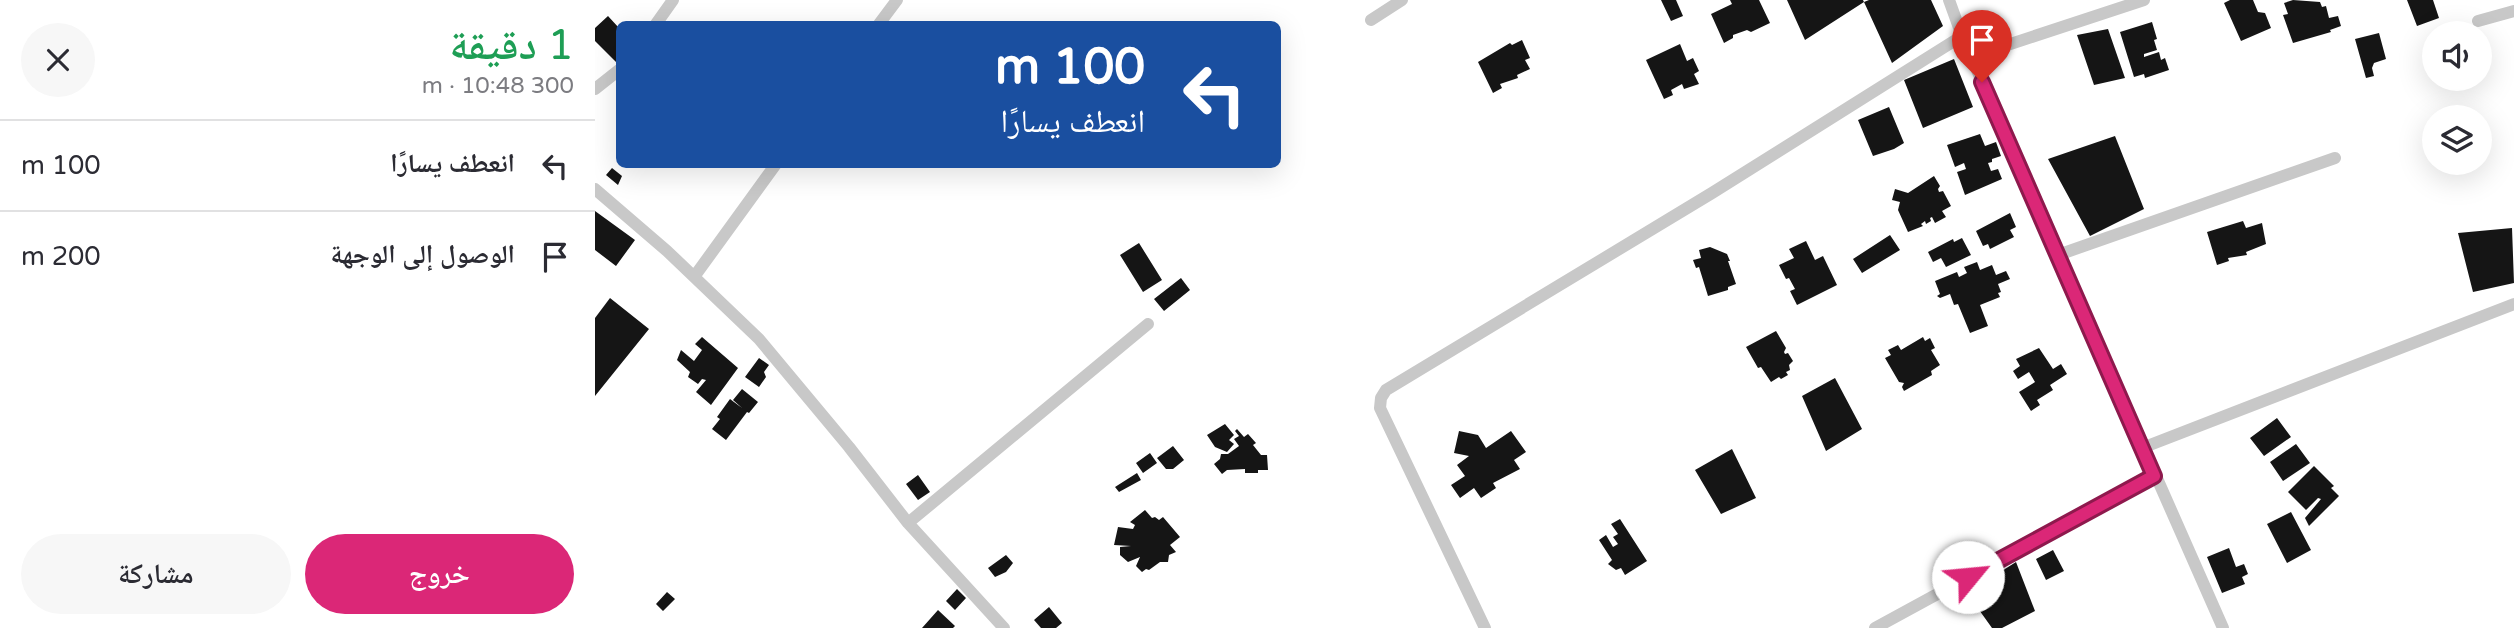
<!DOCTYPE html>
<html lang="ar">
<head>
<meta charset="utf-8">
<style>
	:root { --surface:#fff; --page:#f7f7f7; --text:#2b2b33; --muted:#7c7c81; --line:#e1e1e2; --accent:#db2777 }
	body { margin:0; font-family:"Varela Round","Noto Naskh Arabic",sans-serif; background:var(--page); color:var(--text); direction:rtl; height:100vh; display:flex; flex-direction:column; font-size:26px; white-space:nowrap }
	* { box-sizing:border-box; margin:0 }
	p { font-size:23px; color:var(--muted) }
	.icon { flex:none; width:38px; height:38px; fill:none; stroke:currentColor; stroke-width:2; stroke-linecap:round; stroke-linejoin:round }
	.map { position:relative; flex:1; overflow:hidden; direction:ltr }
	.sheet { display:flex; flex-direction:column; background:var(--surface); width:595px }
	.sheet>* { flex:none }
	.top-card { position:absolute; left:21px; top:21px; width:665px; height:147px; border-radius:10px; box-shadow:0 7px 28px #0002; direction:rtl; background:#1a4fa0; color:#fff; overflow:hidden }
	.tools { position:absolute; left:1827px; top:21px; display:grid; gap:14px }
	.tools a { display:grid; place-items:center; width:70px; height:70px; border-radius:50%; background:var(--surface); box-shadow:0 7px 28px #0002; font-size:35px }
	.pin { position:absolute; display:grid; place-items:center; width:60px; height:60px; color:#fff; margin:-72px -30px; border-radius:50% 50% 50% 0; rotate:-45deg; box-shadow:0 0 7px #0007 }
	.pin .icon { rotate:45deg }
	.me { position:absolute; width:77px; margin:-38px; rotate:62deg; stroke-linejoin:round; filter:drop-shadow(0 0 5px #0008) }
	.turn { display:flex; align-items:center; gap:24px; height:147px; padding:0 21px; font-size:32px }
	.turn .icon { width:91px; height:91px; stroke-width:2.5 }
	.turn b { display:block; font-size:49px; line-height:60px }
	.round { display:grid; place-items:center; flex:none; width:74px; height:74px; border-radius:37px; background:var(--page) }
	.summary { display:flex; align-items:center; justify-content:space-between; height:119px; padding:0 21px }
	h1 { font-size:42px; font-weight:600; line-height:52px; color:#1e9e55 }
	.button { display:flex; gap:14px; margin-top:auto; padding:14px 21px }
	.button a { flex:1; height:80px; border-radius:42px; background:var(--accent); color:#fff; font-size:28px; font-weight:600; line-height:80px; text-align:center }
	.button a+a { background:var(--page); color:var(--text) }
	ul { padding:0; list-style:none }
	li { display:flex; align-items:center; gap:21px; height:91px; padding:0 21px; border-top:2px solid var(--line) }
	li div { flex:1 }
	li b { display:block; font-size:26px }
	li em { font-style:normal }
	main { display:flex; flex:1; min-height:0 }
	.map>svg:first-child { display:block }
</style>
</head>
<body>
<main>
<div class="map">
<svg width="1919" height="628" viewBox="0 0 1919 628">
	<rect width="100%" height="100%" fill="#fff"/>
	<path fill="#151515" d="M1066,0H1081L1088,16L1076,21Z
		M1135,0H1164L1175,23L1156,32L1152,30L1138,35V38L1129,43L1116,14L1137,4Z
		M1192,0H1268L1269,2L1210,40Z
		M1274,0H1336L1348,26L1297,63L1269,2Z
		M1635,0H1658L1663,12L1670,13L1676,28L1646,41L1629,3Z
		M1698,0L1725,2L1727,7L1731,6L1734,18L1743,16L1746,26L1735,30L1736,32L1698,43L1688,15L1693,14L1689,3Z
		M1812,0H1838L1844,18L1822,26Z
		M13,16L24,28V65L0,41V28Z
		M1557,22L1562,39L1559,40L1562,50L1549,54V57L1564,52L1566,60L1570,58L1574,70L1550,78L1549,74L1539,77L1525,32Z
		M1513,29L1530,78L1499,85L1482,35Z
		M1784,33L1791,59L1779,63L1777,68L1779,76L1771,78L1760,39Z
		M927,40L935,58L930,60L935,69L922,75L923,78L905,84L907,88L898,93L883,62L915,43L917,45Z
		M1085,44L1092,61L1098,58L1104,71L1099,74L1104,84L1089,89L1087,84L1076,90L1078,95L1069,99L1051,60Z
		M1359,59L1378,107L1328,128L1309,80Z
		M1294,107L1309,143L1299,149L1278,156L1263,120Z
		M1385,134L1390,146L1401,142L1406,156L1397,159V162L1393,163L1396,171L1403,169L1407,179L1370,195L1362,172L1371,169L1369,163L1360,167L1352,145Z
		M1520,136L1549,209L1495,236L1453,159Z
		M17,168L27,176L23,185L11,175Z
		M1339,176L1345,186L1343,189L1344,192L1348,191L1356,206L1347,211L1351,217L1340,223L1337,217L1335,218L1336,221L1331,224L1330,221L1326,224L1328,226L1313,232L1303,210L1305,202L1297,200L1300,189L1313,193Z
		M0,211L40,240L21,266L0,250Z
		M1415,213L1421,227L1415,230L1419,237L1395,249L1393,244L1388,246L1381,231Z
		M1648,221L1651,228L1667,223L1671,244L1651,252L1652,255L1633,258L1634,261L1622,265L1612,232Z
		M1917,228L1919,283L1878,292L1863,233Z
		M1295,235L1305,250L1267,273L1258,259Z
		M1367,238L1376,255L1351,267L1346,258L1338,262L1333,252L1358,239L1359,242Z
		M1211,241L1220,260L1228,256L1242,285L1202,305L1195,291L1200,289L1194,278L1191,279L1184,265L1199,258L1194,249Z
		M544,243L567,280L548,292L525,255Z
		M1115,247L1132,254L1135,261H1133L1141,284L1133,287V290L1113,296L1104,267L1101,268L1098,260L1106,258L1104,250Z
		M1382,262L1385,270L1397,265L1401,275L1411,271L1415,279L1403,284L1406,292L1403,293L1405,297L1385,305L1393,326L1375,333L1363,304L1359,305L1355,294L1345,298L1342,296L1345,294L1340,281L1362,272L1364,277L1372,273L1369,267Z
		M586,278L595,290L569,311L559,299Z
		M15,298L54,329L0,396V318Z
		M1181,331L1191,348L1189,352L1190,354L1193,353L1198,361L1194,365L1195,370L1191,372L1193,375L1186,379L1184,377L1176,382L1166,367L1163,368L1151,347Z
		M107,337L143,368L116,405L101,392L111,380L107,379L103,384L93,377L95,372L82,360L86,350L99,361L107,350L100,344Z
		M1328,337L1330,341L1335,338L1340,348L1336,350L1345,365L1336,371L1337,375L1309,391L1307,387L1309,383L1304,382L1290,358L1296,355L1293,350L1303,345L1306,350Z
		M1444,348L1458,369L1466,364L1472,374L1455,385L1458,390L1442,400L1445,405L1436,411L1424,392L1440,382L1434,372L1423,379L1418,371L1425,366L1421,359Z
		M164,358L174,365L169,372L171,377L164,387L150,377Z
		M1240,378L1267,429L1231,451L1207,396Z
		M147,389L163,402L154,413L152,412L131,440L117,429L125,419L122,417L135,399L147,408L138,400Z
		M1682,418L1696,437L1669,456L1655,438Z
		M630,424L639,435L634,440L639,444L632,452L620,447L612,435Z
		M642,429L649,437L653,434L661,443L658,445L666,455H672L673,470H663V473H650V469L632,470L627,474L619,464L625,459L626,454H633L644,446L639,439L644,436L640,431Z
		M864,431L883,435L891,448L916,431L931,452L919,460L925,469L898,483L901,488L886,498L879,488L865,498L856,485L870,476L862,465L874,456L859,453Z
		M1701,444L1715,463L1688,481L1675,462Z
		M578,446L589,460L578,469H571L562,458Z
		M1137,449L1161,498L1126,514L1100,470Z
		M555,453L562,463L548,473L541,463Z
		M1719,466L1739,486L1736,488L1744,496L1714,526L1710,518L1726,499L1723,498L1711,510L1693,492Z
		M542,473L546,480L524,492L520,487Z
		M323,475L335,492L323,500L311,484Z
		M550,510L557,518L560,517L564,520L568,517L585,537L575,545L581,552L574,555L573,562H565L554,570L551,569L547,572L541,566L545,557L533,562L525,555V547L536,546L519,545L523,527L538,529L540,525L535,522Z
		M1696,512L1716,550L1692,563L1672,524Z
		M1025,519L1052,561L1030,575L1026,568L1021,570L1013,564L1017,560L1004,540L1011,535L1018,547L1023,544L1018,537L1023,534L1016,524Z
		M1634,548L1641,567L1649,564L1653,574L1647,577L1650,584L1627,593L1612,557Z
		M1458,550L1469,571L1451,580L1441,559Z
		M411,555L418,563L411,572L400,577L393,568Z
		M1421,562L1440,611L1407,628H1397L1372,593Z
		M362,589L371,598L360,610L351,601Z
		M72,592L80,599L68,611L61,604Z
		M454,607L467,623L461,628H446L439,620Z
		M343,610L360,626L358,628H327Z"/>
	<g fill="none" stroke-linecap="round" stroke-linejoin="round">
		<path stroke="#c8c8c8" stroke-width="12" d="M1354,0L1367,36L1628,628
			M776,20L807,0
			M1883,21L1919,11
			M61,24L78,0
			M284,24L302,0
			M1376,57L1549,0
			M0,89L24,70
			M0,189L72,251L164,339L254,447L313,523L409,628
			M1463,255L1740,158
			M99,277L181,164
			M1547,448L1919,304
			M313,523L553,324
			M890,628L785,408L786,398L791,390L1117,193L1367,36
			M1280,628L1559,476"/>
	</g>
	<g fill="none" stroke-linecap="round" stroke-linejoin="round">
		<g stroke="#8e194d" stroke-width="18">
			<path id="route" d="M1373,577L1559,476L1387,82"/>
		</g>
		<use href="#route" stroke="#db2777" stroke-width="12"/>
	</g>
</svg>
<div class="tools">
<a><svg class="icon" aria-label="sound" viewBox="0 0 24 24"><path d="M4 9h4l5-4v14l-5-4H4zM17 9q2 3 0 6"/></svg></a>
<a><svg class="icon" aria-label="layers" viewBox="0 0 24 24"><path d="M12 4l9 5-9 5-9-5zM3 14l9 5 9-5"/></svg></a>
</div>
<div class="pin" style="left:1387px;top:82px;background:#d93025"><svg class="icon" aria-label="arrive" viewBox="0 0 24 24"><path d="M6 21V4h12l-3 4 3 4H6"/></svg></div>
<svg class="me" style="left:1373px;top:577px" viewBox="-20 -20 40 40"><circle r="19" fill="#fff"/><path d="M0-13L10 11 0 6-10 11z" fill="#db2777"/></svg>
<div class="top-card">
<div class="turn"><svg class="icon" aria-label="left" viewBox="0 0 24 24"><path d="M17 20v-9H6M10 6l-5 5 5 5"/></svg><div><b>100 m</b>انعطف يسارًا</div></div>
</div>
</div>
<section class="sheet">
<div class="summary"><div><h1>1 دقيقة</h1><p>300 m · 10:48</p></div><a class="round"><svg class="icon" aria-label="close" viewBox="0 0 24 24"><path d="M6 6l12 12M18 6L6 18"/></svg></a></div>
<ul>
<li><svg class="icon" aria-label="left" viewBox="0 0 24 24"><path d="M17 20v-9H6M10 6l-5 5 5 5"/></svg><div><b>انعطف يسارًا</b></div><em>100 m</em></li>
<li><svg class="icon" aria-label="arrive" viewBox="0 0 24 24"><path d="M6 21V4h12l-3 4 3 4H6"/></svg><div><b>الوصول إلى الوجهة</b></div><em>200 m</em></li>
</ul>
<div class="button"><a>خروج</a><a>مشاركة</a></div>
</section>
</main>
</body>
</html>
